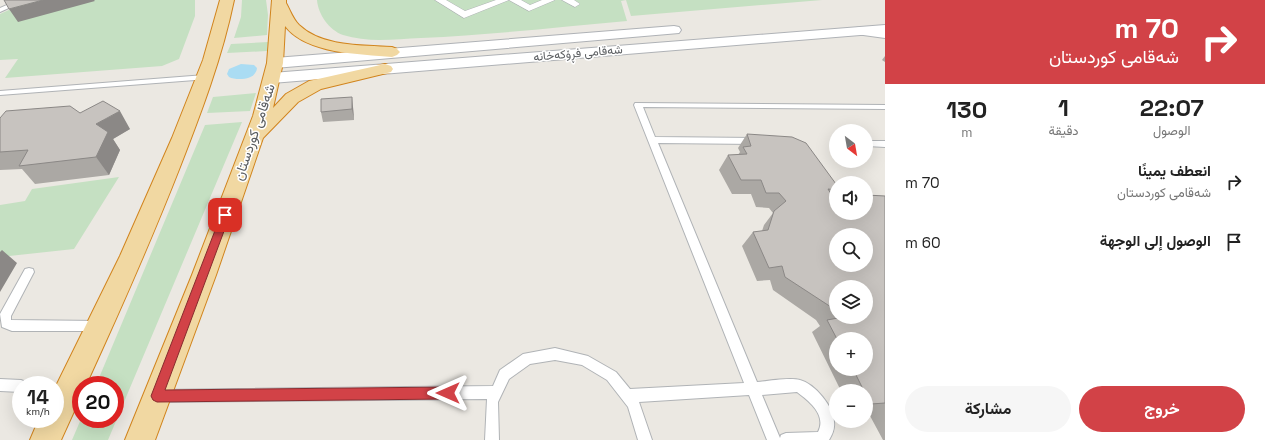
<!DOCTYPE html>
<html lang="ar">
<head>
<meta charset="utf-8">
<style>
	:root { --surface:#fff; --page:#f6f6f6; --text:#222; --muted:#767676; --accent:#d24247 }
	body { margin:0; font-family:"Space Grotesk",Vazirmatn,sans-serif; background:var(--page); color:var(--text); direction:rtl; height:100vh; display:flex; flex-direction:column; font-size:15px; white-space:nowrap }
	* { box-sizing:border-box; margin:0 }
	p { font-size:13px; color:var(--muted) }
	.icon { flex:none; width:22px; height:22px; fill:none; stroke:currentColor; stroke-width:2; stroke-linecap:round; stroke-linejoin:round }
	.map { position:relative; flex:1; overflow:hidden; direction:ltr }
	.sheet { display:flex; flex-direction:column; background:var(--surface); width:380px }
	.sheet>* { flex:none }
	.hud { background:#d24247; color:#fff; overflow:hidden }
	.needle { width:26px; rotate:149deg }
	.buttons { position:absolute; left:829px; top:124px; display:grid; gap:8px }
	.buttons a { display:grid; place-items:center; width:44px; height:44px; border-radius:50%; background:var(--surface); box-shadow:0 4px 16px #0002; font-size:20px }
	.speed { position:absolute; left:12px; top:376px; display:flex; gap:8px; font-size:20px; font-weight:700; text-align:center }
	.speed>* { display:grid; place-content:center; width:52px; height:52px; border-radius:50%; background:var(--surface); box-shadow:0 4px 16px #0002; line-height:1 }
	.speed small { font-size:10px; font-weight:400 }
	.speed .limit { border:6px solid #d22; background:#fff; color:#111 }
	.pin { position:absolute; display:grid; place-items:center; width:34px; height:34px; color:#fff; margin:-17px; border-radius:8px; box-shadow:0 2px 6px #0006 }
	.me { position:absolute; width:44px; margin:-22px; rotate:270deg; stroke-linejoin:round; filter:drop-shadow(0 0 3px #0008) }
	.turn { display:flex; align-items:center; gap:14px; height:84px; padding:0 20px; font-size:18px }
	.turn .icon { width:52px; height:52px; stroke-width:2.5 }
	.turn b { display:block; font-size:28px; line-height:34px }
	.eta { display:flex; justify-content:space-evenly; align-items:center; height:68px; text-align:center }
	.eta b { font-size:24px; font-weight:700; line-height:28px }
	.action { display:flex; gap:8px; margin-top:auto; padding:8px 20px }
	.action a { flex:1; height:46px; border-radius:24px; background:var(--accent); color:#fff; font-size:16px; font-weight:700; line-height:46px; text-align:center }
	.action a+a { background:var(--page); color:var(--text) }
	ul { padding:0; list-style:none }
	li { display:flex; align-items:center; gap:12px; height:60px; padding:0 20px }
	li div { flex:1 }
	li b { display:block; font-size:15px }
	li em { font-style:normal }
	main { display:flex; flex:1; min-height:0 }
	.map>svg:first-child { display:block }
</style>
</head>
<body>
<main>
<section class="sheet">
<div class="hud">
<div class="turn"><svg class="icon" aria-label="right" viewBox="0 0 24 24"><path d="M7 20v-9h11M14 6l5 5-5 5"/></svg><div><b>70 m</b>شەقامی کوردستان</div></div>
</div>
<div class="eta">
<div><b>22:07</b><p>الوصول</p></div>
<div><b>1</b><p>دقيقة</p></div>
<div><b>130</b><p>m</p></div>
</div>
<ul>
<li><svg class="icon" aria-label="right" viewBox="0 0 24 24"><path d="M7 20v-9h11M14 6l5 5-5 5"/></svg><div><b>انعطف يمينًا</b><p>شەقامی کوردستان</p></div><em>70 m</em></li>
<li><svg class="icon" aria-label="arrive" viewBox="0 0 24 24"><path d="M6 21V4h12l-3 4 3 4H6"/></svg><div><b>الوصول إلى الوجهة</b></div><em>60 m</em></li>
</ul>
<div class="action"><a>خروج</a><a>مشاركة</a></div>
</section>
<div class="map">
<svg width="885" height="440" viewBox="0 0 885 440">
	<rect width="100%" height="100%" fill="#ebe8e2"/>
	<path fill="#c5e0c2" d="M31,0H195V16L179,59L162,66L5,78L18,59L0,60V14Z
		M242,0H266L268,15L267,35L234,38L241,17Z
		M317,0H822L631,16L626,0L621,1L627,21C559,27 490,35 421,38C395,39 368,43 343,35C329,30 318,14 317,0Z
		M268,42L267,51L227,53L231,44Z
		M256,93L250,111L207,113L213,97Z
		M242,122L108,440H72L81,419H115V385H96L205,125Z
		M119,177L74,249L0,257V205L25,201L32,189Z"/>
	<path fill="#aadcf3" d="M241,64L254,65L257,68C256,80 237,81 229,77L227,74L229,69Z"/>
	<g fill="none" stroke-linecap="round" stroke-linejoin="round">
		<g stroke="#b0b3b6" stroke-width="2">
			<path id="service" d="M18,0H26L0,12V8Z
				M205,75L209,77L208,79L0,95V91Z
				M635,103L885,105V109L643,107L655,137L756,138L760,141L756,144L658,143L757,382C768,381 790,377 800,380C815,384 834,407 834,422C835,429 832,435 829,440H767L749,395L639,402L652,440H638L628,407L607,380L582,365L555,360L530,364L509,379L498,402L499,440H485L487,399L158,402L153,401L151,396L153,391L158,390L493,386L500,370L523,354L555,348L588,356L616,372L630,389L744,383L634,105ZM797,392C809,401 827,415 818,432L786,433L781,435L780,438L762,395Z
				M870,141H885V147L867,146V142Z
				M29,268L33,269L34,272L11,316V320L99,321L103,322L105,326L103,330L99,331H12L2,327L0,314L25,269Z
				M0,379L21,380L26,382L27,385H21V392L0,391Z"/>
		</g>
		<g stroke="#b0b3b6" stroke-width="1">
			<path id="pedestrian" d="M435,0H446L465,11L496,0H509L464,18Z
				M509,0H521L530,5L542,0H555L529,11Z
				M562,0H574L580,4L575,7Z"/>
		</g>
		<g stroke="#b0b3b6" stroke-width="2">
			<path id="tertiary" d="M861,27L885,30V38L856,34L854,31L856,28Z"/>
		</g>
		<g stroke="#afb2b6" stroke-width="2">
			<path id="secondary" d="M885,25V33L272,83L266,81L264,78L266,75L272,73Z
				M674,26L679,27L681,30L679,33L275,68L269,66L267,63L269,60L275,58Z"/>
		</g>
		<g stroke="#d1841d" stroke-width="2">
			<path id="trunk" d="M220,0H234C222,58 201,113 180,167C151,241 119,313 86,385H81V396L61,440H30L39,419H55V388L120,256L172,138L203,60Z
				M272,0H286V3C290,10 293,19 299,25C322,47 362,45 392,47L397,49L400,52L397,55L392,57C360,54 306,54 285,26L283,63L273,108L286,94L309,81L385,64L391,66L393,69L391,72L321,89L298,102L263,138L216,275L155,440H125L192,275L253,116L267,63Z"/>
		</g>
		<use href="#service" fill="#fff" fill-rule="evenodd"/>
		<use href="#pedestrian" fill="#fff" fill-rule="evenodd"/>
		<use href="#tertiary" fill="#fff" fill-rule="evenodd"/>
		<use href="#secondary" fill="#fff" fill-rule="evenodd"/>
		<use href="#trunk" fill="#f1d8a2" fill-rule="evenodd"/>
	</g>
	<path fill="#aba8a4" fill-rule="evenodd" d="M885,56V62L882,60Z
		M353,107L354,120L323,122L321,112Z
		M80,113L130,129L113,139L120,150L109,175L35,184L22,169L0,170V118Z
		M747,134L836,184V194L833,197L836,213H866V195L885,196V440H883L869,414H866V391H841L812,332L820,326L816,320L773,290L770,280L757,281L742,246L753,232L762,231L764,225L773,213L769,208L756,207L751,194H732L719,170L728,155H738L740,152L738,148ZM836,287L866,317H836ZM836,339H866V369H836Z"/>
	<path fill="#8b8886" d="M43,0H94L95,1L18,22L9,9Z
		M352,97L353,107L354,120L352,109Z
		M120,111L130,129L113,139L120,150L109,175L96,157V124Z
		M2,250L17,263L0,292V252Z"/>
	<path fill="#c7c3bf" stroke="#8b8886" fill-rule="evenodd" d="M4,0H43L9,9Z
		M352,97V109L321,112V99Z
		M103,101L120,111L96,124L108,132L96,157L19,166L28,150L0,152V118L6,111L70,106L80,113Z
		M747,134L792,137L806,143L836,184V190L828,189L836,202V213H866V207H867L866,205V195L885,196V403L871,404L866,394V391H864L853,369H866V339H837L827,320L838,318L837,317H866V287H836V315L831,307L785,277L782,266L769,268L753,232L768,230L774,211L786,201L779,193H766L761,180H741L728,155L747,154L743,147L751,146ZM836,235H866V265H836Z"/>
	<path fill="#d24247" stroke="#882b2e" d="M225,212L230,215L165,390L448,387L452,389L453,393L452,397L448,399L157,402L153,400L151,396L221,215Z"/>
	<g text-anchor="middle" dominant-baseline="central" stroke-width="3" stroke-linejoin="round" paint-order="stroke">
		<g font-size="12" fill="#5b5e61" stroke="#fff">
			<text transform="translate(578 53) rotate(-5)">شەقامی فڕۆکەخانە</text>
		</g>
		<g font-size="14" fill="#5b5e61" stroke="#fff">
			<text transform="translate(254 132) rotate(-71)">شەقامی کوردستان</text>
		</g>
	</g>
</svg>
<div class="buttons">
<a><svg class="needle" viewBox="-14 -14 28 28"><path d="M0-13l5 13h-10z" fill="#e53935"/><path d="M0 13l5-13h-10z" fill="#767676"/></svg></a>
<a><svg class="icon" aria-label="sound" viewBox="0 0 24 24"><path d="M4 9h4l5-4v14l-5-4H4zM17 9q2 3 0 6"/></svg></a>
<a><svg class="icon" aria-label="search" viewBox="0 0 24 24"><circle cx="10" cy="10" r="6"/><path d="M15 15l6 6"/></svg></a>
<a><svg class="icon" aria-label="layers" viewBox="0 0 24 24"><path d="M12 4l9 5-9 5-9-5zM3 14l9 5 9-5"/></svg></a>
<a>+</a>
<a>−</a>
</div>
<div class="speed"><div>14<small>km/h</small></div><div class="limit">20</div></div>
<div class="pin" style="left:225px;top:215px;background:#d93025"><svg class="icon" aria-label="arrive" viewBox="0 0 24 24"><path d="M6 21V4h12l-3 4 3 4H6"/></svg></div>
<svg class="me" style="left:448px;top:393px" viewBox="-20 -20 40 40"><path d="M0-17L14 15 0 8-14 15z" fill="#d24247" stroke="#fff" stroke-width="4"/></svg>
</div>
</main>
</body>
</html>
